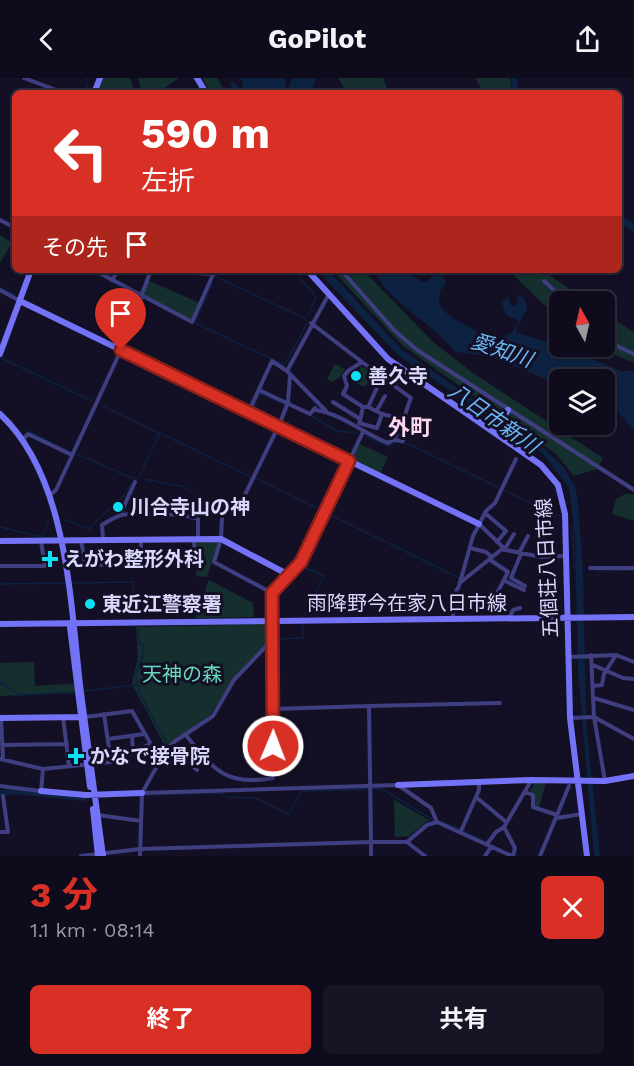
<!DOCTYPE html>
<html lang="ja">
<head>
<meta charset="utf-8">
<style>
	:root { --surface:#0e0c1c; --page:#171525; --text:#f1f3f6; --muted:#9b9ba3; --line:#2e2c3b; --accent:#d93025 }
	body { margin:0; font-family:"Work Sans","Noto Sans JP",sans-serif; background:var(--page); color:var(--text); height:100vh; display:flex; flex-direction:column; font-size:22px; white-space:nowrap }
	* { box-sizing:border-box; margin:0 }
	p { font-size:20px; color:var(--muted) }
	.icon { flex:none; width:33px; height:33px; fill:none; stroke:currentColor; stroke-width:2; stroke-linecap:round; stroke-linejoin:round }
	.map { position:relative; height:778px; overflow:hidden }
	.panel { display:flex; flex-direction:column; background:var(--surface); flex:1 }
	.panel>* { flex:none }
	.top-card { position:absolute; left:12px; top:12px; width:610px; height:183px; border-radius:9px; box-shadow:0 2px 4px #0004,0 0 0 2px var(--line); background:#d93025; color:#fff; overflow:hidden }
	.needle { width:39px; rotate:352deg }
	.fabs { position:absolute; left:549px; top:213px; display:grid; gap:12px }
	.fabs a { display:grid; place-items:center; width:66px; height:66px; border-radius:9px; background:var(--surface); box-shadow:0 2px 4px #0004,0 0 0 2px var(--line); font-size:30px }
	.pin { position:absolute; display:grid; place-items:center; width:51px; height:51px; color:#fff; margin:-62px -26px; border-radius:50% 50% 50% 0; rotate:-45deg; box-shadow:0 0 6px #0007 }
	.pin .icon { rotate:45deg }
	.me { position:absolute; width:66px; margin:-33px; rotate:1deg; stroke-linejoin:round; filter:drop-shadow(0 0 4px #0008) }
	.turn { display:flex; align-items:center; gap:21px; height:126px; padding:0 30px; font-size:27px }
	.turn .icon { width:78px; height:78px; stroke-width:2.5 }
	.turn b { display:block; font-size:42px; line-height:51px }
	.then { display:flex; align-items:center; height:57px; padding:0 30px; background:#0003; gap:12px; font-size:22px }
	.round { display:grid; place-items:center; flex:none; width:63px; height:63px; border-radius:9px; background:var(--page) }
	.head { display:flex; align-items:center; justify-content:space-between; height:102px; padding:0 30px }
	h1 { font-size:36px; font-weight:700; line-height:45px; color:var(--accent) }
	.action { display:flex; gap:12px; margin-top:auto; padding:12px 30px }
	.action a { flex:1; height:69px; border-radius:9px; background:var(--accent); color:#fff; font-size:24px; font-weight:700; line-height:69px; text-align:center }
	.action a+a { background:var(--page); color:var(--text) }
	header { display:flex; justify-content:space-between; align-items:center; height:78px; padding:0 30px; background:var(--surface); font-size:27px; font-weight:700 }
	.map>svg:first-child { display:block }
</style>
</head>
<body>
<header><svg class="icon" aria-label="back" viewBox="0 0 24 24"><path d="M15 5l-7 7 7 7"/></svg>GoPilot<svg class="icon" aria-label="share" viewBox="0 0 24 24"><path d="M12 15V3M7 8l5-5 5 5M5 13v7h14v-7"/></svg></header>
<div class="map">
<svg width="634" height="778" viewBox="0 0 634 778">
	<rect width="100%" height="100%" fill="#131025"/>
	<path fill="#142f2d" d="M102,0H130L135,15H96Z
		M138,0H179L157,15H142Z
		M202,0H217L226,15H211Z
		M338,0H383L389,15H347Z
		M475,0H510L512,15H484Z
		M0,157L12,165L0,185Z
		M332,192H363L432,263L473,295L603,380L597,391L574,398L556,376L403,268Z
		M508,192H542L587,223L560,224L559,241Z
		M147,202L200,225L192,244L140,218Z
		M605,236L634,254V285L598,269L604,268Z
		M335,286L345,291L339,300L332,304L327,301Z
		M361,288L373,295L365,309L356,305L361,297L358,295Z
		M360,366L388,379L380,396L351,382Z
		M625,416H634V443L612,436L616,421Z
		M195,462H219L207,499L196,498Z
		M209,502L253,525L254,539L195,540Z
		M270,546L271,561L233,601L211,636L166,670L132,606L138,579L136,549Z
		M34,584L35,608L79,605L80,615L0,618V585Z
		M535,704H546L539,730L535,728L534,717L530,713Z
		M394,722L429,742L409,758L395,759Z"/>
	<path fill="#0d2141" d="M237,0H285L286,8L280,15H249L248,10L244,15H235L230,7L232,3L241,11L243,9L242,3Z
		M293,0H316L313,9L320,15H291L289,7Z
		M321,192H328L401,271L544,370L564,390L575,408L578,425L583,494L586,644L600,778H594L578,593L575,457L569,410L543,376L398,277L325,201Z
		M373,192H410L413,198L425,205L434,197H443L446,205L440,213L439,227C454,246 473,246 489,265H495L512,254L519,243L506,237L502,225L508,218L510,226L515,228L518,224L516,217L524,220L527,230L515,254L564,269L621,293H634V353L605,318L604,302L551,303L489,278L455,274C432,244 391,227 373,192Z"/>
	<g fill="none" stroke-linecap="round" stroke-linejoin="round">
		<path stroke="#0d2141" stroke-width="1.5" d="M87,0V2
			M85,15L87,7
			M98,15L99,12
			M90,192L137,218
			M294,192L316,219L308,237
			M214,198L306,241
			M212,205L195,245L246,269
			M0,210L15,217
			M249,270L285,287L307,245
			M1,280L92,323
			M102,328L161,356
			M252,334L260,315L279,324
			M310,337L337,353L357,355
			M28,353L70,374
			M164,357L251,399
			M365,358L388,368L396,364L411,367L497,409
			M77,376L134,401L139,399L160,355
			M256,400L321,432
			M144,401L184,409L192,415
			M505,413L548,433
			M555,437L562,438
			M65,442L89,451C102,434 123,425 131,406
			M573,448L574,490H577
			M0,449L43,459L48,443
			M597,493L634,492
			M70,505L133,504L136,541
			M0,506L65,505
			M305,536L324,498L303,489L304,483L327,435L459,500
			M137,546L139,566H143C145,586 138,582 136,597C134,611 160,653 168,667
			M0,604L20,617L77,614
			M84,613L136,607
			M276,627L277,561L303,560V547
			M372,711H382L433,742
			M144,717L221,715L227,719L255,720L289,736L302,713L367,711
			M442,744L460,751
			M463,753L486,764"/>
		<path stroke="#0d2141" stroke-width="6" d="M514,0L516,15
			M620,140L634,150
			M0,716L14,713L84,720"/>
		<path stroke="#3f3e81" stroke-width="4" d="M24,0L64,15
			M0,142L15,150
			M94,192L192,244L215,192
			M194,192L195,195L213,196
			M341,192L395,253L417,272L634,412
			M112,202L118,193
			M544,203L567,224
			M0,212L20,223
			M311,245L362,284L348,293L344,298L347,308L343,316L363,329H368
			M604,262L634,276
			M259,312L310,336L315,330
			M333,324L360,341
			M315,332C343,336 362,355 388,365C403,357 404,335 411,320L362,284
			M377,332L385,318
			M326,333L287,293L329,216
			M248,335L272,283L287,293
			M382,336L403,341
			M360,343L363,329
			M359,345L377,350L382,336L368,329L377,310
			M22,362L28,356L72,377
			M395,362L403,363
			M50,417L56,412L121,272L151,192
			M157,424V437
			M225,429L222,439L221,461L214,484L272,515
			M237,433L280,345L288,324L290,298
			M485,435L506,453L497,464
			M120,437L135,404
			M479,446L506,472L541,479L565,478
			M81,462L85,487L194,485V461
			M103,462L102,447C107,444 113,440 119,438C131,433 185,436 198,441V461
			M470,470L486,474L492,479
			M504,472L514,456
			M519,475L528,458
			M521,476L511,500L525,508
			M489,481L508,494
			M141,486V462
			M0,488H45L41,463
			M590,490H634
			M505,503L524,512
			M461,504L502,471
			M496,517L508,494
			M453,541V519L459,508L473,458L486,433L495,425L516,381
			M509,541L513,532L520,530
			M591,577L594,639L605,703
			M568,579L616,577L634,584
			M593,587L623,600L634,601
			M593,608L602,607L604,596L616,577
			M594,620L634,632
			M369,628L500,625
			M104,636L111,684
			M63,639L69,688
			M85,639L132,633L160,682
			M1,640L3,681
			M570,640L594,639L634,661
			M185,656C212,690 225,709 273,700L272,515L301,484L363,354
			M132,658L133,673
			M108,661L144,656
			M2,667L67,666
			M170,668L197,692
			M0,681L43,691L111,684L150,666
			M0,708L41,713L43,691
			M525,714L533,717V729L557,737
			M142,715L398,707L431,730L437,744
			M476,719L505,743
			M98,737L141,743
			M557,740L582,736
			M504,749L515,770L513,778
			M461,753L479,712V704
			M0,754H8L3,718
			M407,764L425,778
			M487,766L496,754L504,749L531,703
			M81,778L140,771L371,764L369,628L273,631
			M140,778L142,715L165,674L174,664L213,638L234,602L272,562
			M371,778V764H407L427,747L437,744L512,778
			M485,778L491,769
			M540,778L569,708"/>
		<path stroke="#7473f8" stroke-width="6" d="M197,0L206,15
			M94,15L100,0
			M307,192L388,281L541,387L558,407L565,436L570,640L587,778
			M20,223L479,446
			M0,276L31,192
			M0,336C69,400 70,527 81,615C88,669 96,724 103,778
			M494,353L508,332
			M0,463L221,461L287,496
			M0,546L634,539
			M70,549L90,709
			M0,640L84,639
			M398,707L531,702L605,703L634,698
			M41,713L86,717L142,715
			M93,731L98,778"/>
	</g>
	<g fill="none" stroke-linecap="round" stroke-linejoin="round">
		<g stroke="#8d1f18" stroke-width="15">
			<path id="route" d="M121,272L349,383L301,484L272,515L273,668"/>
		</g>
		<use href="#route" stroke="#d93025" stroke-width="10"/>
	</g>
	<g fill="#0de0f2" stroke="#131025" stroke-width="2">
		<circle cx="356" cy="298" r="6"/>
		<circle cx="118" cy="429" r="6"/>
		<path d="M47 472h6v6h6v6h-6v6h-6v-6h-6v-6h6z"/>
		<circle cx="90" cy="526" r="6"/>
		<path d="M73 669h6v6h6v6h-6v6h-6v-6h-6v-6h6z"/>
	</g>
	<g text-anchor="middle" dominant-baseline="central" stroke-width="6" stroke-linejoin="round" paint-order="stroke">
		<g font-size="20" font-weight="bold" fill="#dad7fd" stroke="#131025" text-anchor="start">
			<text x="368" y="298">善久寺</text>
			<text x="130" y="429">川合寺山の神</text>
			<text x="64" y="481">えがわ整形外科</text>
			<text x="102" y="526">東近江警察署</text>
			<text x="90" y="678">かなで接骨院</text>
		</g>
		<g font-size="20" fill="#dad7fd" stroke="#131025">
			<text transform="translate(547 490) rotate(-93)">五個荘八日市線</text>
			<text x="407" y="525">雨降野今在家八日市線</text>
		</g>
		<g font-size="20" fill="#66daba" stroke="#131025">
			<text x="182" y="596">天神の森</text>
		</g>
		<g font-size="21" font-style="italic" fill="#6ab9f7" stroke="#131025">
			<text transform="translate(502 272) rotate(19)">愛知川</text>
			<text transform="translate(494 340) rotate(35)">八日市新川</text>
		</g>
		<g font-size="22" font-weight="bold" fill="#fdd8f0" stroke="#131025">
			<text x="410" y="349">外町</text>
		</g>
	</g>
</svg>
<div class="fabs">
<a><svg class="needle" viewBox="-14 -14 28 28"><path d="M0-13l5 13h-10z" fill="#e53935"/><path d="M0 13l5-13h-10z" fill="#9b9ba3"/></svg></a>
<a><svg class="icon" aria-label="layers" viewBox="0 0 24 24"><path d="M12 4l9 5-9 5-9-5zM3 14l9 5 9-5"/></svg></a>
</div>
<div class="pin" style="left:121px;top:272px;background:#d93025"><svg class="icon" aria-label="arrive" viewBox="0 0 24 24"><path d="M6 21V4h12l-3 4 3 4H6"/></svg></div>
<svg class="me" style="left:273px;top:668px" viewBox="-20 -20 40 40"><circle r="17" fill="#d93025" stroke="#fff" stroke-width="3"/><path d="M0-11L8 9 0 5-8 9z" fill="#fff"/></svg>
<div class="top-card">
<div class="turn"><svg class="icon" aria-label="left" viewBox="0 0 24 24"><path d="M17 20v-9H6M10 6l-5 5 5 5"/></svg><div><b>590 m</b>左折</div></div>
<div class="then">その先<svg class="icon" aria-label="arrive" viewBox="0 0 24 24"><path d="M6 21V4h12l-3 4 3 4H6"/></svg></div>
</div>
</div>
<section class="panel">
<div class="head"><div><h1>3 分</h1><p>1.1 km · 08:14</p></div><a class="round" style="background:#d93025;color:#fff"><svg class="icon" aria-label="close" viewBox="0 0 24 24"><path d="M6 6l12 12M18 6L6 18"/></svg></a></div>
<div class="action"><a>終了</a><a>共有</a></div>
</section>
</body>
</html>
